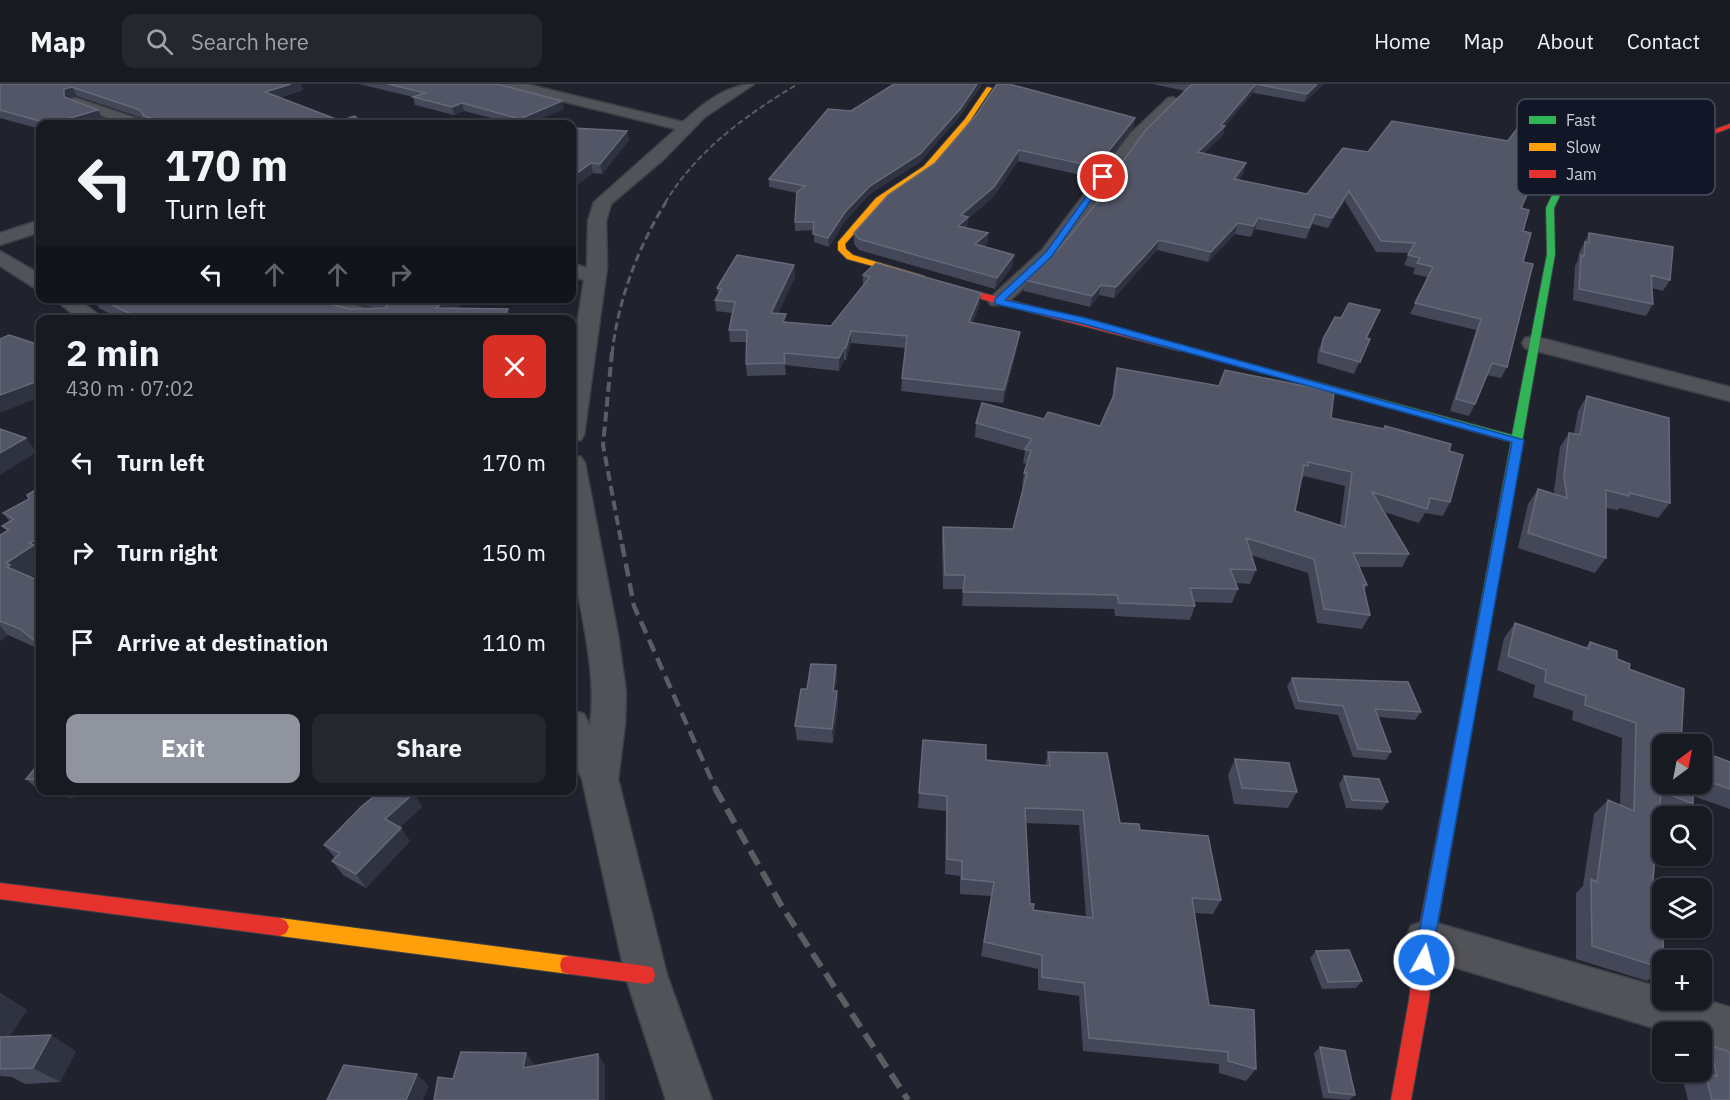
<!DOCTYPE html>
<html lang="en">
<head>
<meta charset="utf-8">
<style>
  :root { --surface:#181a22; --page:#25272f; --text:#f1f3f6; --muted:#9fa1a5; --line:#363840; --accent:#90949f }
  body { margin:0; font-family:"IBM Plex Sans",sans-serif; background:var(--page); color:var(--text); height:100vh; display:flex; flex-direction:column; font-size:22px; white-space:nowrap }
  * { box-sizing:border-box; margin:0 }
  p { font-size:20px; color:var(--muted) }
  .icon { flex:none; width:33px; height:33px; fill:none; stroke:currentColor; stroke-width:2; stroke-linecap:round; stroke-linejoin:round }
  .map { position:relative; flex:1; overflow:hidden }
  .drawer { position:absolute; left:36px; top:231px; width:540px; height:480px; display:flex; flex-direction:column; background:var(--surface); border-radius:12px; box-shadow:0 2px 4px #0004,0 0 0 2px var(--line) }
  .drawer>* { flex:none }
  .top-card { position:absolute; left:36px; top:36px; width:540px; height:183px; border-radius:12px; box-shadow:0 2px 4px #0004,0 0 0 2px var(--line); background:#181a22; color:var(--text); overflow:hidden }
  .needle { width:39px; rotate:32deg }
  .fabs { position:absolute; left:1652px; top:650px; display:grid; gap:12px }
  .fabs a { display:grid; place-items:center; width:60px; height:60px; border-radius:12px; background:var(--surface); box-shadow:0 2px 4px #0004,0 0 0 2px var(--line); font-size:30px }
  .pin { position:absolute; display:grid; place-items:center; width:51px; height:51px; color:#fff; margin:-26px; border:3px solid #fff; border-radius:50%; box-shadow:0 2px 6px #0007 }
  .me { position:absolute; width:66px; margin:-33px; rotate:7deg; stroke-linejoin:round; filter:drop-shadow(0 0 4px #0008) }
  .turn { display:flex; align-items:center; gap:21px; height:126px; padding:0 30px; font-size:27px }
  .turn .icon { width:78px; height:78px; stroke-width:2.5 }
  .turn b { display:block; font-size:42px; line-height:51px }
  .lanes { display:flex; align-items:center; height:57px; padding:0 30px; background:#0003; justify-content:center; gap:30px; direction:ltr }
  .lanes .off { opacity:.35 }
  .round { display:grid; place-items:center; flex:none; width:63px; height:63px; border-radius:12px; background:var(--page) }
  .head { display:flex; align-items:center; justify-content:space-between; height:102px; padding:0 30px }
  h1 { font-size:36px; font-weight:700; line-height:45px }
  .action { display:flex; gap:12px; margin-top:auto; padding:12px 30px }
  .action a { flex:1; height:69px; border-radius:12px; background:var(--accent); color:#fff; font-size:24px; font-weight:700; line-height:69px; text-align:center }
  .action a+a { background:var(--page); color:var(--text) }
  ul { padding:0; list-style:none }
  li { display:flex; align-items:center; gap:18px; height:90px; padding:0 30px }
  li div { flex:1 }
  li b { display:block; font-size:22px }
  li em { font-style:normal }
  header { display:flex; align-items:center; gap:36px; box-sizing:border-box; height:84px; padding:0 30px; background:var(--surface); border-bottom:2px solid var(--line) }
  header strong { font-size:28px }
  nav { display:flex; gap:33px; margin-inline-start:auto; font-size:21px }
  .search { width:420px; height:54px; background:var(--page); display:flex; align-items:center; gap:15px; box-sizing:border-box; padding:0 21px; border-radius:12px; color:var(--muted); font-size:22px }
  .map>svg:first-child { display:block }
</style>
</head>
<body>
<header>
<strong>Map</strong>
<div class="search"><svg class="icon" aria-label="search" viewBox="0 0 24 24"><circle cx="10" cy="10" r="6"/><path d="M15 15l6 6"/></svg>Search here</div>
<nav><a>Home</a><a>Map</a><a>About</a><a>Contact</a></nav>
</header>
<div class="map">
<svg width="1730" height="1016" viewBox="0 0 1730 1016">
  <rect width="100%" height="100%" fill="#20232d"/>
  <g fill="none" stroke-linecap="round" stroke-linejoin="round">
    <g stroke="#3d4048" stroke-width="3">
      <path id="street" d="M502,0H526L683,38C702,20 728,0 754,0L705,33L664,75L611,120L606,137L607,183L584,351L581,356L572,358V274L584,196L572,192V179L587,184L588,137L594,118L676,45L504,3Z
        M1173,13L1180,17L1178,20L1141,55L1056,174L1005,221H991L988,217L991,213L1042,166L1131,49L1168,14Z
        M76,14L144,37L147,40H126L71,21L69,18L71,15Z
        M40,136V148L0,161V149Z
        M0,167L40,190V205L33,203L0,182Z
        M53,214H77L105,236H80Z
        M299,214H332L388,231L390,236H356L302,218Z
        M1533,252L1730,303V317L1525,264L1522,259L1525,254Z
        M572,371L581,373L585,379L618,551L626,608L625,640L618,695L667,891L712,1016H666L625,891L582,695L572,674V626L584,630L590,642C598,583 578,526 572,468C568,440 569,398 572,371Z
        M1426,836L1662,904V915H1701L1730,923V967L1701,958V948H1667L1411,870L1405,856L1411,842Z"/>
    </g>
    <g stroke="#3d4048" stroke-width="2">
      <path id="fast" d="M1555,105L1562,107L1554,124L1555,170L1478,610L1476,614L1471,616L1466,614L1464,610L1511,358L1175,264L1180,261L1184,262L1512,351L1547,170L1546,124Z"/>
    </g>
    <g stroke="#3d4048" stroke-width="2">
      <path id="slow" d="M987,3L992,4L970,37L930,86L882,118L845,160L846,165L853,171L924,192V196L847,175L838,166V158L876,114L924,82L965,35Z
        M280,834L569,872L576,874L578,881L576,888L569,890L280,852L274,849L271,843L274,837Z"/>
    </g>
    <g stroke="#3d4048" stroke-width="2">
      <path id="jam" d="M1730,40V44L1566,104L1561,109L1554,107L1560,100Z
        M918,192L1184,262L1185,264L1180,267L995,219L918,196Z
        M1471,604L1476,606L1478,610L1435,856L1429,916L1411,1016H1391L1409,916L1417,856L1464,610L1466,606Z
        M0,799L280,834L286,837L289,843L286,849L280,852L0,815Z
        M569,872L646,882L653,884L655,891L653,898L646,900L569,890L562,888L560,881L562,874Z"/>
    </g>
    <use href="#street" fill="#525358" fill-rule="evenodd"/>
    <use href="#fast" fill="#30b455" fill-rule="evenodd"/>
    <use href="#slow" fill="#ff9f0a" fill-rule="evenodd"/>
    <use href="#jam" fill="#e5322d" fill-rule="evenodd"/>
    <path stroke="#5c5d63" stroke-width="2" stroke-dasharray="6 3" stroke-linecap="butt" d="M665,119C696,67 747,30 798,0"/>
    <path stroke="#5c5d63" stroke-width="3" stroke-dasharray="8 4" stroke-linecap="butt" d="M612,270C618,216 638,163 666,118"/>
    <path stroke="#5c5d63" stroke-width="4" stroke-dasharray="10 5" stroke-linecap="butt" d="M612,268L603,361L622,462"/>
    <path stroke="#5c5d63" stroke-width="4.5" stroke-dasharray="13 7" stroke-linecap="butt" d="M622,460L634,522L716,706"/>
    <path stroke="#5c5d63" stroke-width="6" stroke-dasharray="16 8" stroke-linecap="butt" d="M715,704L781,821L908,1016"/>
  </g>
  <path fill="#434758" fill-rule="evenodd" d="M0,0H301L303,6L279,14L341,37L367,40H148L145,35L77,12L69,14V15L98,26L103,35L85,40H40V45L0,34Z
    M359,0H497L562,17L564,25L526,40H515L464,27L454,31L415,21L413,13Z
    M894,0H981V2L960,32L920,78L870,110L845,137L829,163L814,158V146L795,147V138L797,109L769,103V95L851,27Z
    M1153,0H1324L1304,18L1253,9L1225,42L1223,51L1204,69L1244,89L1238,96L1307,110L1368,68L1392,37L1562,71L1558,81L1542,78L1521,124L1523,147V178L1507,283L1501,294L1487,291L1475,320L1469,332L1450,327L1476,246L1410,230L1428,193L1413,190L1415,184L1404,181L1409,169L1376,168L1345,117L1328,144L1312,140L1306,155L1255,145L1251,153L1235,150L1208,178L1157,166L1114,214L1099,211L1090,223L1024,207L1025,196L1059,165L1094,122L1095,116L1114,93L1115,88L1185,7Z
    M1135,34L1133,44L1094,94L1018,77L993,113L968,135L967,144L988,149L987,161L984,163L1014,171L1012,183L995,205L859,166L854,160V149L935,79Z
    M572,44L627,47L629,56L602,90L593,89L578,100L572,99Z
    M1589,149L1670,196L1663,207L1652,204L1653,220L1646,232L1573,216L1575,182L1578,176L1579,169Z
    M794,181L795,193L778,229L786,239L831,242L863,202V191L980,220L973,238L1018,260L1003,319L901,307L902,294L905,264L851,259L846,276H844L839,287L785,281L786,291L747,292L746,280L747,258H730L729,246L732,229L716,227L715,216L718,210L717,204Z
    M93,214H305L350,225L374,224L358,220L356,214H469L457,224L511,236H122L99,224Z
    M1341,234L1375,238L1367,254L1370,255L1354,290L1317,279L1318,267L1323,255Z
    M1117,284L1331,334L1383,345L1385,342L1449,367L1450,418L1443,432L1425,429L1419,439L1384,428L1409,470L1402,483H1359L1367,501L1364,507L1370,531L1362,545L1317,539L1308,489L1251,471L1256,486L1250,500L1236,499L1238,505L1232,519L1194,518L1195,522L1190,536L1115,532L1114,525L962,522L963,505H943L942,457L943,443L1013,445L1024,403L1022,402L1024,389L1027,380L1023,379L1025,367L975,353L976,339L1044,335L1100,342L1112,315L1114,297ZM1304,392L1345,402L1340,441L1295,427L1301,396H1302Z
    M1587,312L1670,419L1658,434L1620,424L1618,426L1606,424V474L1595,489L1518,464L1528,420L1538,405L1555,411L1554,406L1560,363L1569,349L1574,350L1578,327Z
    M40,403V486L30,493L40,497V566L37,564L8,551L0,557V451L7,447L2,442L10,438L3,429L29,415Z
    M1515,539L1585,564L1590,558L1617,575L1629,585L1662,699H1701V667L1730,678V725L1693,712V720L1679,732H1672L1659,727L1651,818L1662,876V887L1647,897L1576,875V809L1583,802L1594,730L1608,716L1620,721L1622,654L1572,636L1573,627L1533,613L1535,601L1497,586L1504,554Z
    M836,581L837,595L835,607H837L838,621L833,659L797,656L795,642L807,605Z
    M1292,594L1421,628L1415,636L1378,633L1391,668L1386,676L1353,673L1338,631L1295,625L1287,602Z
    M923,656L986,676L1045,681L1048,668L1120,739L1140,746L1221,816L1213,830L1194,829L1209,921L1256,985L1246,997L1219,989V980L1083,967L1079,912L1038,906V885L981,872L991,812L960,810V792L945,790L946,727L918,724ZM1026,739L1079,741L1086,833L1033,826L1030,820Z
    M1235,675L1297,708L1288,724L1234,720L1228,691Z
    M40,678V706H79L73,714L43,710L26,695Z
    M1344,692L1388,718L1382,726L1346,724L1339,700Z
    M414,709L422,723L400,743L410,757L366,804L343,791L332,777L335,774L324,761Z
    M1316,867L1362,897L1356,904L1322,905L1310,874Z
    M0,909L27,926L9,953L76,967L60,998L25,1000L12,993L0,992Z
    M1710,961L1730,1016H1688L1684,1000L1694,994L1693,987H1701V967Z
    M1320,963L1355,1011L1349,1016L1323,1014L1314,969Z"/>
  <path fill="#2f3341" d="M291,0H301L303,6L269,17L265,8Z
    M977,0H981V2L960,32L920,78L870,110L845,137L829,163L828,154L845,128L870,102Z
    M1256,0L1253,9L1225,42L1223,51L1196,77L1198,68Z
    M1317,0H1324L1304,18L1307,10Z
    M72,3L77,12L69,14V22L64,13V5Z
    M562,17L564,25L526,40H521L520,35Z
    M462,19L464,27L454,31L452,23Z
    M98,26L103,35L85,40H50Z
    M1135,34L1133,44L1094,94L1096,83Z
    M627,47L629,56L602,90L600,80Z
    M1019,66L1018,77L993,113L968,135L967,144L957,153L958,142L961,131Z
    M591,79L593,89L578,100L576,90Z
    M1246,79L1244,89L1231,105L1234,95Z
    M1349,107L1345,117L1328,144L1332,134Z
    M1258,134L1255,145L1251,153L1254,142Z
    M1238,139L1235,150L1208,178L1211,168Z
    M988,149L987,161L974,172L975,160Z
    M1159,156L1157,166L1114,214L1116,203Z
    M1014,171L1012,183L995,205L997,194Z
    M794,181L795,193L772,241L771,229Z
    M1101,201L1099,211L1090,223L1092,212Z
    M981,209L980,220L968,250L969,238Z
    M449,214H469L443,236L436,224Z
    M508,225L511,236H502Z
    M851,247V259L846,276V264Z
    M1020,248L1018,260L1003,319L1004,306Z
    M844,264V276L839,287V274Z
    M40,295V313L0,329V311Z
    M26,354L37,368L0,391V369Z
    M40,453V486L24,496L7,483L6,479L29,459Z
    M0,542L8,551L0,557Z
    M836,581L837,595L834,621L833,607Z
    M837,607L838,621L833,659L832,645Z
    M66,706H79L73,714Z
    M414,709L422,723L394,749L385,735Z
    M401,744L410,757L366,804L356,790Z
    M1,910L27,926L0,966V911Z
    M51,951L76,967L60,998L33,984Z
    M526,969L535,981L523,984Z
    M598,970L605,982V1016H598Z
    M417,990L429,1002L423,1016H406Z"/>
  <path fill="#525666" stroke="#656979" stroke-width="1.5" fill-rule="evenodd" d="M0,0H291L265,8L341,37L354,32L367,40H171L144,32L140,26L72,3L64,5V13L98,26L50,40L0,26Z
    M388,0H497L562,17L520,35L462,19L452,23L413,13L425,9Z
    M894,0H977L961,24L920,70L870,102L845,128L828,154L813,150L814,138H795L797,108L805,102L769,95L828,25L851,27Z
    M997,0H1009L1135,34L1096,83L1019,66L994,103L961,131L968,133L958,142L988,149L975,160L1014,171L997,194L859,155L854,149L888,111L935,79L977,30Z
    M1192,0H1256L1221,41L1225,42L1198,68L1246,79L1234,95L1307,110L1343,64L1368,68L1392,37L1508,57L1526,32L1571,41L1562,71L1546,69L1521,124L1529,126L1523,147L1531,149L1523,178L1533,180L1507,283L1492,279L1475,320L1456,315L1481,235L1415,219L1433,183L1417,179L1420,174L1408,171L1415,159L1381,157L1349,107L1332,134L1315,130L1309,144L1258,134L1254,142L1238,139L1211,168L1159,156L1116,203L1101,201L1092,212L1025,196L1059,165L1098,117L1095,116L1106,100L1118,89L1115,88L1145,47Z
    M1256,0H1317L1307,10Z
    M572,44L627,47L600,80L591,79L576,90L572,89Z
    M1589,149L1673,163L1670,196L1651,191L1653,220L1579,205L1581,171L1584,172L1585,158L1589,159Z
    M737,171L794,181L771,229L786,230L783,238L831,242L870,193L863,191L876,179L981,209L969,238L1020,248L1004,306L902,294L907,252L851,247L846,264H844L839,274L784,269L785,279L746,280L747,246H729L735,218L715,216L722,205L717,204Z
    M98,214H305L350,225L387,224L384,216L379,214H449L436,224L508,225L502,236H133L137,233Z
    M1349,219L1380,226L1366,254L1370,255L1360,278L1321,267L1323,255L1335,233L1341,234Z
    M9,251L40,261V295L35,298L0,311V255Z
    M1117,284L1219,302L1225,286L1334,308L1331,334L1384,345L1385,342L1451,360L1449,367L1463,371L1450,418L1430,414L1427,425L1372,408L1409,470L1353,469L1367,501H1363L1370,531L1324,525L1314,475L1246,454L1256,486L1230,485L1238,505L1190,504L1195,522L1119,519L1117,511L963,508L965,491H945L943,443L1013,445L1027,389H1024L1031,367L1025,365L1032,355L976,339L982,319L1044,335L1048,328L1100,342L1114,311ZM1308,378L1352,388L1345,443L1295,427L1304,381L1308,382Z
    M1587,312L1669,334L1670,419L1629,409V412L1606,406V474L1528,449L1538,405L1567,414L1564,392L1569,349L1580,351Z
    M0,345L26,354L0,369Z
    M40,403V453L29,459L34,461L6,479L10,481L7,483L40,497V561L20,545L0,537V451L9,446L2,442L14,435L3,429L29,415L27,411Z
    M1515,539L1589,565L1590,558L1617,567V575L1630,580L1629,585L1684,605L1681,660H1662V699H1693V720L1661,707L1651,818L1661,822L1664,876H1662V884L1592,862L1591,795L1597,798L1608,716L1634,727L1636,639L1585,621L1586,612L1545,598L1546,586L1508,572Z
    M811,580L836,581L833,607H837L832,645L795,642L801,605H807Z
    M1292,594L1408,598L1421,628L1375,625L1391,668L1358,665L1343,622L1299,617Z
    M923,656L986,661V676L1050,682L1048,668L1107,669L1120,739L1139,740L1140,746L1208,752L1221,816L1192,814L1209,921L1254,926L1256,985L1228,977V968L1089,954L1084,899L1042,893V871L984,858L994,798L962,795V777L947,775V712L919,709ZM1025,724L1083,726L1093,834L1033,826L1034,820H1030Z
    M1701,667L1730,678V705L1701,695Z
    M1235,675L1289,679L1297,708L1242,704Z
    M40,678V696L26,695Z
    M1344,692L1379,695L1388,718L1352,716Z
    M382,706H410L414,709L385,735L401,744L356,790L332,777L340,769L324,761L362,722Z
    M1349,866L1362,897L1328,898L1316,867Z
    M51,951L33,984L0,985V953Z
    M1710,961L1730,968V1016H1712L1705,988L1717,992Z
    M1320,963L1345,967L1355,1011L1329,1008Z
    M461,968L526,969L523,984L598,970V1016H434L438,993L453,995Z
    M344,981L417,990L406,1016H327Z"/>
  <path fill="#1a73e8" stroke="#114b97" stroke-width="1.5" d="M1101,92L1107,93L1052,172L1005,216L1086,234L1524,356L1430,882L1424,885L1417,882L1414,876L1512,358L1080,239L995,220V215L1046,168Z"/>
  <rect x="1517" y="15" width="198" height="96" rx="9" fill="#121728" stroke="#4a4f5e" stroke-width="1.5"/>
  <rect x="1529" y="32" width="27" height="8" fill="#30b455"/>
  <rect x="1529" y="59" width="27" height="8" fill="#ff9f0a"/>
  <rect x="1529" y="86" width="27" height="8" fill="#e5322d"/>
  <g font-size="16" fill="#cdd1dd">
    <text x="1566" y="42">Fast</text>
    <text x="1566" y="69">Slow</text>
    <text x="1566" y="96">Jam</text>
  </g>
</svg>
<div class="fabs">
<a><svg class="needle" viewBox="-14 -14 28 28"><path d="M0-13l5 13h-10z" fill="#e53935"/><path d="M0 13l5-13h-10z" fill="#9fa1a5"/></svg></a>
<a><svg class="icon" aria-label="search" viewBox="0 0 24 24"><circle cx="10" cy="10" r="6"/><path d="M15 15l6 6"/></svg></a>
<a><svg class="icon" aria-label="layers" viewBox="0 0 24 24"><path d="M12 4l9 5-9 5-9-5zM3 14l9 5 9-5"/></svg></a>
<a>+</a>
<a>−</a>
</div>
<div class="pin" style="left:1103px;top:93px;background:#d93025"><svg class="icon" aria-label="arrive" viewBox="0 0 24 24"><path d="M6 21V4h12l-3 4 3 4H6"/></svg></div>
<svg class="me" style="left:1424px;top:876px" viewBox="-20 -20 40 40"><circle r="17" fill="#1a73e8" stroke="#fff" stroke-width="3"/><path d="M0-11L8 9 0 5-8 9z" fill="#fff"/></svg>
<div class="top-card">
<div class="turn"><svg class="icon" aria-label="left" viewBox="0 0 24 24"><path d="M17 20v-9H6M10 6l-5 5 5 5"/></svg><div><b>170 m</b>Turn left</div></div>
<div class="lanes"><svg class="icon" aria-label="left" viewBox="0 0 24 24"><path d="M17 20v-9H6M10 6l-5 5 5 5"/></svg><svg class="icon off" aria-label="ahead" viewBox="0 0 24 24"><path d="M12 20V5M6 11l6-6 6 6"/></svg><svg class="icon off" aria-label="ahead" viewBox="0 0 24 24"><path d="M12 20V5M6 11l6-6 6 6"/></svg><svg class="icon off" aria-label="right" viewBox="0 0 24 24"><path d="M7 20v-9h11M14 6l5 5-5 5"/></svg></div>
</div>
<section class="drawer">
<div class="head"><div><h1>2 min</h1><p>430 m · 07:02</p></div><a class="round" style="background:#d93025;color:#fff"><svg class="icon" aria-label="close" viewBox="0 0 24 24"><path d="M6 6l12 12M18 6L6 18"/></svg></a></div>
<ul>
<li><svg class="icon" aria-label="left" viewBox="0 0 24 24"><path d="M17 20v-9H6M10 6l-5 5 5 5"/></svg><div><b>Turn left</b></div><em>170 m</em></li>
<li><svg class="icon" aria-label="right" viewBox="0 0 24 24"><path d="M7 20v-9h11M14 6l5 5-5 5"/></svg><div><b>Turn right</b></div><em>150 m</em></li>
<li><svg class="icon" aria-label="arrive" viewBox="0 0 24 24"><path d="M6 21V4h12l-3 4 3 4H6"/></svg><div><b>Arrive at destination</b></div><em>110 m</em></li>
</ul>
<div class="action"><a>Exit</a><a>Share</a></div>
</section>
</div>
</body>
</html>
